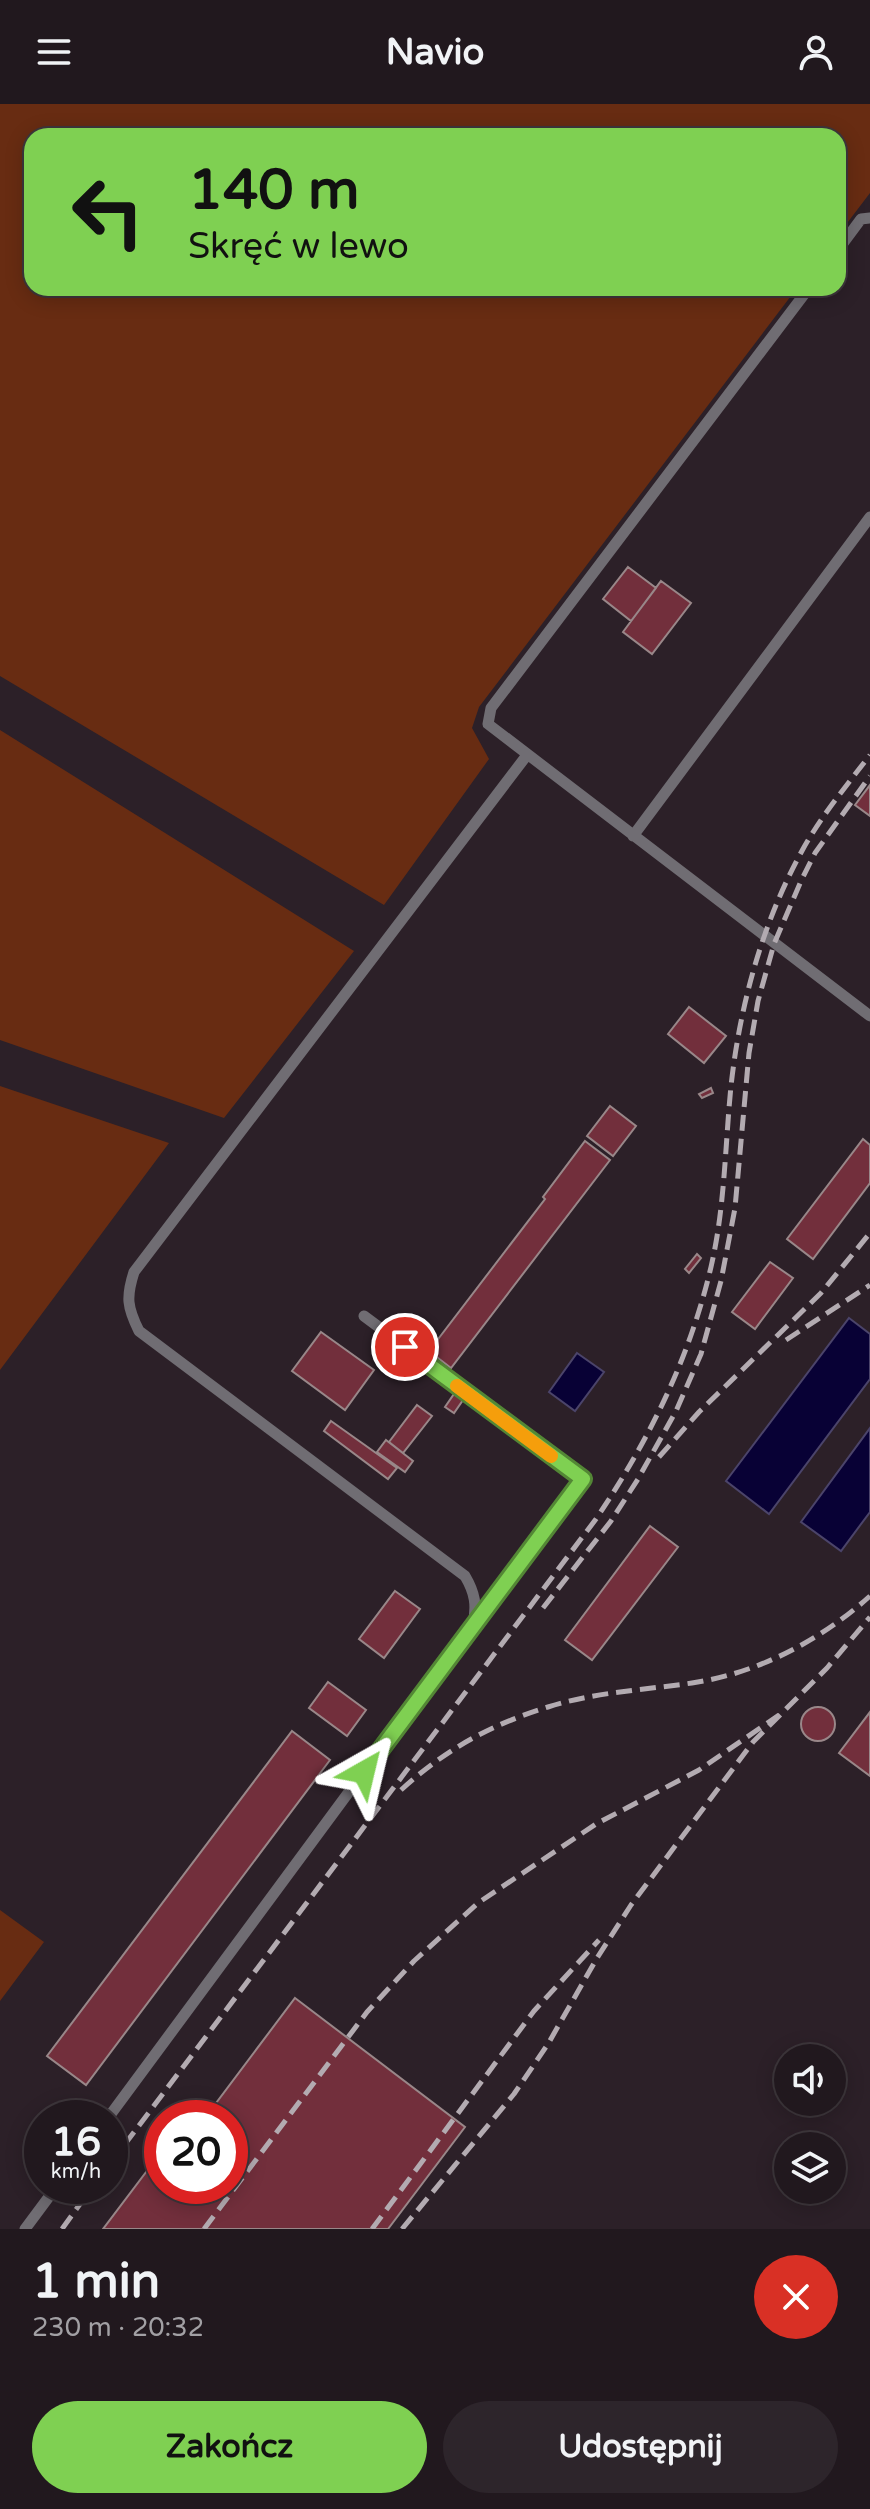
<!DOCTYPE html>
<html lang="pl">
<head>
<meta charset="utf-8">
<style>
  :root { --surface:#21181e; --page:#2d252b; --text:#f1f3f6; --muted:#a2a0a4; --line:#3e373c; --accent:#7fd052 }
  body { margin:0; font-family:"Varela Round",sans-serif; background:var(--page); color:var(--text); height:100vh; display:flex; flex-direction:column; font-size:30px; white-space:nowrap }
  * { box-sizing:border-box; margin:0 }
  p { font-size:26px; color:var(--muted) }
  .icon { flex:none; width:44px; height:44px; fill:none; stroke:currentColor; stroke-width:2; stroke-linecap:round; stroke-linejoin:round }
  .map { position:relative; height:2125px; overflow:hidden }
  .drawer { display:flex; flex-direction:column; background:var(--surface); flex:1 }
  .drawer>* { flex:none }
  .top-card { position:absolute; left:24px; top:24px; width:822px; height:168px; border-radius:24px; box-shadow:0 4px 20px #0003,0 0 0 2px var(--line); background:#7fd052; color:#111; overflow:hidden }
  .fabs { position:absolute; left:774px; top:1940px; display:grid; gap:16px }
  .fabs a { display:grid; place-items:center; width:72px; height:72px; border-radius:50%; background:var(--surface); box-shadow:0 4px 20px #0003,0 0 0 2px var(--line); font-size:40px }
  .speed { position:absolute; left:24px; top:1996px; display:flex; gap:16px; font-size:40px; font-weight:700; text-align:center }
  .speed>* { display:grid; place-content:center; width:104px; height:104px; border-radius:50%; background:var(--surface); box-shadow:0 4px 20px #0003,0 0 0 2px var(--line); line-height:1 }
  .speed small { font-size:20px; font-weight:400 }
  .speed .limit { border:12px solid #d22; background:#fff; color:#111 }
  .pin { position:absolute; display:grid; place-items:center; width:68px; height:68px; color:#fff; margin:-34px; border:4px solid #fff; border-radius:50%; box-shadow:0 2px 8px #0007 }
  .me { position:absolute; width:88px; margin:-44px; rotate:37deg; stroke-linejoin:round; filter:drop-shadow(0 0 6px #0008) }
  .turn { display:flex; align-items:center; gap:28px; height:168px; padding:0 32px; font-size:36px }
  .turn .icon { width:104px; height:104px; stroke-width:2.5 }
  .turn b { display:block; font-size:56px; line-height:68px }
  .round { display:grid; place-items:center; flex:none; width:84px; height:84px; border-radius:42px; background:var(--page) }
  .summary { display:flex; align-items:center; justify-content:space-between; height:136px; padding:0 32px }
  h1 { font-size:48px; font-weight:800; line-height:60px }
  .button { display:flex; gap:16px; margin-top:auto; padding:16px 32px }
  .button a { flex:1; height:92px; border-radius:48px; background:var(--accent); color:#111; font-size:32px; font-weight:800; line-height:92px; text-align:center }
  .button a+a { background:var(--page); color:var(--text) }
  header { display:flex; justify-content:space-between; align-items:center; height:104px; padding:0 32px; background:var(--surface); font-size:36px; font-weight:800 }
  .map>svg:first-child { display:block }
</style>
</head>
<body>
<header><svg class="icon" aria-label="menu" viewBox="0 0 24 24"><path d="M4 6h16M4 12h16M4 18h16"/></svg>Navio<svg class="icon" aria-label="person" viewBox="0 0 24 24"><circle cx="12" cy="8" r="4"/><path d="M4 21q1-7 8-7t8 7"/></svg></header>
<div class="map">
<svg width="870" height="2125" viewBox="0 0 870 2125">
  <rect width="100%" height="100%" fill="#2c2028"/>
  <path fill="#682c12" d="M0,0H870V89L838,131V32H32V184H797L479,603L472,624L489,655L384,801L0,572Z
    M0,626L354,847L224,1014L0,936Z
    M0,982L169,1039L0,1266Z
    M0,1806L44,1838L0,1897Z"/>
  <path fill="#080135" stroke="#4b446a" stroke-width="2" d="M849,1214L870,1230V1275L769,1410L726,1377Z
    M577,1249L604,1268L575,1307L549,1288Z
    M870,1324V1408L841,1447L801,1418Z"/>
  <path fill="#722f3c" stroke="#998789" stroke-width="2" d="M628,463L656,484L631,517L603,495Z
    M661,477L691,499L652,550L623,528Z
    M870,681V712L855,701Z
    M689,903L726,932L704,959L668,930Z
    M711,984L713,989L702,994L699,990Z
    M610,1002L636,1022L613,1052L587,1032Z
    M863,1035L870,1041V1079L813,1155L787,1135Z
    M585,1037L610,1056L451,1264L429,1247L545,1095L543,1093Z
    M697,1150L701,1154L689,1169L685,1165Z
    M770,1158L793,1174L755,1225L732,1208Z
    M321,1228L374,1266L345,1306L292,1267Z
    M454,1290L463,1296L454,1309L445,1303Z
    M417,1301L432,1312L403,1349L389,1338Z
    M331,1317L397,1364L388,1375L324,1327Z
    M386,1336L413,1357L405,1368L377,1348Z
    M650,1422L678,1443L592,1556L565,1536Z
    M395,1487L420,1505L384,1554L359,1535Z
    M328,1578L366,1606L347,1632L309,1604Z
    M801 1620a17 17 0 1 1 34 0a17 17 0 1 1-34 0Z
    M870,1608V1672L839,1649Z
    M292,1627L330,1656L86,1981L47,1952Z
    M295,1894L465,2023L388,2125H103L162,2047V2082H230V2014H196L205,2003L210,2007Z"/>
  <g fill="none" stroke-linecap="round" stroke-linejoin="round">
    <path stroke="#706d73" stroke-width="11" d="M838,146L861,115L870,114
      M809,184L491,604L488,620L870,912
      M633,732L870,413
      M364,1212L583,1375L476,1517
      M108,2014L473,1520C477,1501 475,1489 465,1472L139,1227C127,1203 126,1193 134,1168L527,651
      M25,2125L57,2082"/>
    <path stroke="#b3abb1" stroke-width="5" stroke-dasharray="16 8" stroke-linecap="butt" d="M786,1236L870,1181
      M659,1353L699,1308L821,1189L870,1129
      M543,1504L611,1417L638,1375L676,1307L701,1250L721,1177L735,1104L749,949L758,897L774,840L801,777L815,749L870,672
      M401,1686C446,1645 490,1621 548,1603C595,1588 644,1586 692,1579C759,1569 821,1536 870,1492
      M110,2060L596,1415C649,1336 689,1256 711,1163C725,1103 725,1042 731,982C740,900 763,817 803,745C822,711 847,681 870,651
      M62,2125L93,2082
      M204,2125L367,1908L414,1857L478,1799L596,1720L699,1666L779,1611
      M372,2125L534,1907L599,1836
      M402,2125L514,1990L548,1940L597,1854L631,1801L753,1638L827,1564L870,1513"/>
  </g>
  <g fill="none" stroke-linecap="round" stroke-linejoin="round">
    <g stroke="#538735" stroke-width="20">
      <path id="route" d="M364,1668L583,1375L405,1243"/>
    </g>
    <use href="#route" stroke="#7fd052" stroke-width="14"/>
    <path stroke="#f59e0b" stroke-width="14" d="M457,1282L551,1352"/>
  </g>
</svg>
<div class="fabs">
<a><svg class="icon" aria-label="sound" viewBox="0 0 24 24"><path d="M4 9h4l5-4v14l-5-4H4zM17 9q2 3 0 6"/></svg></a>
<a><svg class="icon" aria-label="layers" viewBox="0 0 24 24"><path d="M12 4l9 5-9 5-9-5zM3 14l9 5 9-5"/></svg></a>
</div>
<div class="speed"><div>16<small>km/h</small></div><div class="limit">20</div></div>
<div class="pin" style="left:405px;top:1243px;background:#d93025"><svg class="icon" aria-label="arrive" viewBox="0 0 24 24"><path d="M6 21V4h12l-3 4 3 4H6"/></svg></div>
<svg class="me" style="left:364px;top:1668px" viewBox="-20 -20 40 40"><path d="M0-17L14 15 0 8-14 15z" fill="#7fd052" stroke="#fff" stroke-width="4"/></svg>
<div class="top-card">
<div class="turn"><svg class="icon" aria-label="left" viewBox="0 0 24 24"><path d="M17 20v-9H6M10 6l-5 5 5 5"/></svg><div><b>140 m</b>Skręć w lewo</div></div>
</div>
</div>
<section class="drawer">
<div class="summary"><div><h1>1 min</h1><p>230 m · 20:32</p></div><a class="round" style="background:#d93025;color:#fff"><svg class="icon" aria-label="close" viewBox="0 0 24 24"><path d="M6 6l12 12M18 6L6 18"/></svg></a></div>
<div class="button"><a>Zakończ</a><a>Udostępnij</a></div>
</section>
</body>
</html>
